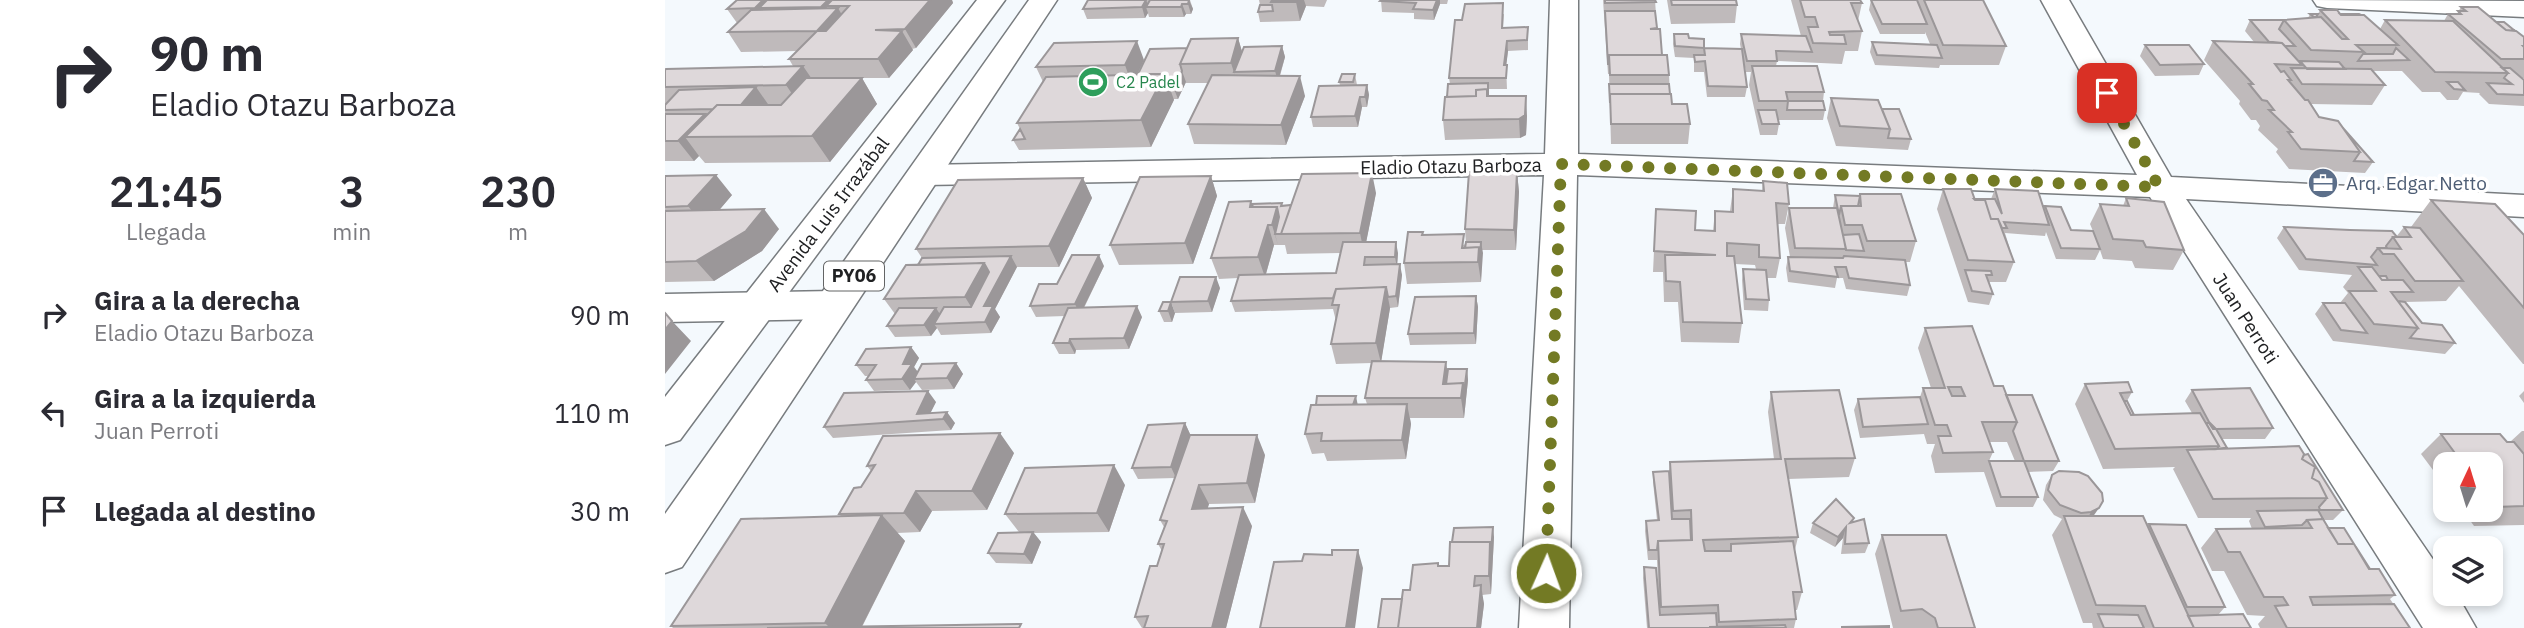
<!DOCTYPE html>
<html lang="es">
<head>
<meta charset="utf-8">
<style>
  :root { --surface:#fff; --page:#f7f7f7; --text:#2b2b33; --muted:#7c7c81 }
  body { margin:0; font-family:"IBM Plex Sans",sans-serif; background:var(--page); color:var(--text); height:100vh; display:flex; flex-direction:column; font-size:26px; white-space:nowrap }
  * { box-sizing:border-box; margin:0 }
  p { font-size:23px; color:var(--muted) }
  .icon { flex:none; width:38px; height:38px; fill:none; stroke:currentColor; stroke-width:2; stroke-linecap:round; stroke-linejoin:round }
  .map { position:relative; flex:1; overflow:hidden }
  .sheet { display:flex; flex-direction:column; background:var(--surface); width:665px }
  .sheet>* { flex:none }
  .guide { background:#fff; color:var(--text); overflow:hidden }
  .needle { width:46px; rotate:4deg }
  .tools { position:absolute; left:1768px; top:452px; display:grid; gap:14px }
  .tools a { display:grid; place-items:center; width:70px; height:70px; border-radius:14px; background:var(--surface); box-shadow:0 4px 10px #0003; font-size:35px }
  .pin { position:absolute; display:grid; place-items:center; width:60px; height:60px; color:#fff; margin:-30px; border-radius:14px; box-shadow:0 4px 10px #0006 }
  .me { position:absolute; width:77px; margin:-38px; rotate:2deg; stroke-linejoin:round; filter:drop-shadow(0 0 5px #0008) }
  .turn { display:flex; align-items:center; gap:24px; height:147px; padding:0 35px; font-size:32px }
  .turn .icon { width:91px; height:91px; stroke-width:2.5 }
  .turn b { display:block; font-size:49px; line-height:60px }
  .eta { display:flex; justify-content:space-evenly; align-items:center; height:119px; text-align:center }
  .eta b { font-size:42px; font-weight:600; line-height:49px }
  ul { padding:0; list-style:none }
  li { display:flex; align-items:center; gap:21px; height:98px; padding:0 35px }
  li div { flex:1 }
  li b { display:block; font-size:26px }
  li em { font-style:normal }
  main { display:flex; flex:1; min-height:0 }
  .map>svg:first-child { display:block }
</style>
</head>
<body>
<main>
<section class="sheet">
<div class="guide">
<div class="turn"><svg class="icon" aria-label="right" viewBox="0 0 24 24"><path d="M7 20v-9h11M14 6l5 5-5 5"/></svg><div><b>90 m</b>Eladio Otazu Barboza</div></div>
</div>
<div class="eta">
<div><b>21:45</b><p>Llegada</p></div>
<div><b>3</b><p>min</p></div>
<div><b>230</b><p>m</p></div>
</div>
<ul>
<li><svg class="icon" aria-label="right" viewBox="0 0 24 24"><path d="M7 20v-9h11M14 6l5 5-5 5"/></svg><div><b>Gira a la derecha</b><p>Eladio Otazu Barboza</p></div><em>90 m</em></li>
<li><svg class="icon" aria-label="left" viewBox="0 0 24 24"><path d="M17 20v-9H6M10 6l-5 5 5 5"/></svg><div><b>Gira a la izquierda</b><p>Juan Perroti</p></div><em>110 m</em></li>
<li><svg class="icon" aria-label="arrive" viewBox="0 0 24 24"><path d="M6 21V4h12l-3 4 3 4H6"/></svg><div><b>Llegada al destino</b></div><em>30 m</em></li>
</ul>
</section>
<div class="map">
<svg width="1859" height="628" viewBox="0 0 1859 628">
  <rect width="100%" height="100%" fill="#f4f9fd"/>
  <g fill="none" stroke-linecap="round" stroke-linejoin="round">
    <g stroke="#787c7f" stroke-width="3">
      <path id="minor" d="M885,0H913V154L1472,175L1376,0H1404L1506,177L1859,195V217L1521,199L1780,577V593H1791L1811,628H1758L1485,197L912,175L904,628H854L879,175L258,185L246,182L241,175L246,168L258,165L880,154Z
        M1648,0L1859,1V17L1662,8L1652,6Z
        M169,291L182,295L188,305L182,315L169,319L0,322V294Z"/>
    </g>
    <g stroke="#787c7f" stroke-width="3">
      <path id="highway" d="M312,0H340L15,440L0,445V397Z
        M364,0H392L17,567L0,573V514Z"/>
    </g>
    <use href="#minor" fill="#fff" fill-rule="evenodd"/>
    <use href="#highway" fill="#fff" fill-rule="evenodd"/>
  </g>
  <path fill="#bfbabb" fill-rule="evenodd" d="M72,0H287L288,3L251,48L247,49L248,50L224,78H197L212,104L165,162L40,163L34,156L29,161H0V70L128,66L124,59L132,51L76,52L63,32L72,23L62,9Z
    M423,0H525L528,9L526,14H521L519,17H484L483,13L480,18L422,19L418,9Z
    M594,0H662L659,7L641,6L635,21L595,22L593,12L595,5Z
    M716,0H783L782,4H775L769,20L749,19V13L717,12Z
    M938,0H990L992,29L997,55L1004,75L1005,94L1007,104L1025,124L1023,144H946L944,74H943Z
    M1002,0H1071L1072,5L1070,23L1006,24Z
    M1126,0H1195L1197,3L1193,21L1197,31L1193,51H1180L1177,64L1112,61L1111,66L1159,92L1158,101L1160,110L1158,120H1113L1114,124L1112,135H1095L1084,85L1086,72H1081L1078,57L1082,87L1080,97H1042L1039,72H1029V58L1010,57L1008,44L1009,34L1024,38L1039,48L1076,49L1075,44L1076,34L1136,36Z
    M1206,0L1253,2V0H1318L1341,46L1334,65H1275L1274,68L1210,65L1205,52L1207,42L1265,44L1260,32V34H1215L1204,10Z
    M1796,7L1831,22L1859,37V78H1857L1859,80V106L1824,104L1814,94L1815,93L1798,92L1793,100H1782L1775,92H1757L1737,71H1708L1720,85L1707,105L1646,104L1654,117L1678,128L1708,162L1700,173L1624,169L1611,152L1613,149L1593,130L1595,126L1591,120H1586L1574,104L1575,101L1539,60L1548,41L1589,42L1580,31L1585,20H1619L1643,18L1645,14H1653L1655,10L1675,14L1715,29L1720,20L1779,21L1783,14H1792Z
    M839,14L838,28L863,27V50L843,51L841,65L842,89H824V96L862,116L861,135L855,138L780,140L778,120L785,84L784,78L797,20Z
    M573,38L577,52L617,46L620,57L615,76L640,96L621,145L529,144L523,124L543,83H521V82L513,99H509L486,147L354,150L348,140L355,129L352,123L378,82L371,67L479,60L472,74L522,48Z
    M1480,45L1539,64L1534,75L1490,76L1475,56Z
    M690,74L692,85H702L704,95L702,107H697L693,127H648L646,117L675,85L674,82Z
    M1166,98L1217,109L1246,139L1243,150L1171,146L1162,118Z
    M852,172L854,192L851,250H817L816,282L742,284L739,263L801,244L800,229Z
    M0,176L67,195L54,210L114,229L97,251L49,281L0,282Z
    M546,176L552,196L528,264L454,265L445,245Z
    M418,178L427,198L394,267H352L330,309L335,317L326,333L276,335L272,328L266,336L230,337L222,326L230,314L219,299L253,265L257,258L251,249Z
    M1098,181L1124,204L1120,224H1112L1115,258L1111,278H1102L1104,300L1103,311L1079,310L1077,280L1078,269H1091L1090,265L1070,264L1077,323L1074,343L1016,342L1013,302H999L998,272H988L991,209L1030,230L1048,231L1050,211H1065L1068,189L1097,191Z
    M1278,189L1309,199H1326L1330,189L1379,209L1380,206L1406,230L1430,236L1425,224L1435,204L1458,206L1461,198L1519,250L1508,270L1470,268L1467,261L1438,259L1435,250L1430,260L1391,259L1381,232L1380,236L1340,233L1349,262L1341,282H1325L1324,283L1328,294L1324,305L1303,302L1272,209Z
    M711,193L701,242L733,253L732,264L737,275L733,307L725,308L716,361L783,371L802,369L803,380L799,418H745L746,424L741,459L662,461L659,453L647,454L640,434L693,404H702L700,398L707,363L671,364L666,344L671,321L668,309L570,312L566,301L573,278L554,279L546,258L587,204L626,205ZM609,245H620L622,254L675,253L671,273L601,274Z
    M1170,195L1195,196L1251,241L1245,262H1241L1245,285L1242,296L1181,289L1178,278H1172L1170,288L1123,282L1121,268L1123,257H1125L1120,228L1124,208H1168Z
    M1766,200L1859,235V364H1858L1794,286L1781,301L1740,302L1757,323L1790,343L1780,354L1668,341L1650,314L1658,303H1675L1683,293L1678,287L1687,275L1634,270L1612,238L1619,227L1731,237L1739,227H1746Z
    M439,266L419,308L477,317L464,349L411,350L410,354H394L388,343L400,316L371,317L365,306L392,284Z
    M555,288L547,312L510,313L506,302Z
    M811,296L813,307L811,344L745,345L743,334Z
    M498,302L510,313L507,322H499L494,311Z
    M1260,328L1329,386L1341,395L1394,461L1388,471L1363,472L1373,497L1368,507H1331L1319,472L1324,461L1319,472L1270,473L1266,456L1270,444H1262L1259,434L1195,438L1189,410L1193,399L1255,397L1258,388H1266L1253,348ZM1325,442H1342L1350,461H1324L1328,452Z
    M246,347L254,358L249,367L253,372L291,363L298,374L289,389L257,390L251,382L245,390L209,391L201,380L203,376H200L191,365Z
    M1420,384L1467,392L1462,401L1469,415L1527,413L1520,401L1527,390L1608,428L1600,439H1557L1562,448L1639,454L1678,510L1668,520H1659L1663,528L1705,569L1730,595L1725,599L1745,628H1595L1593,624L1600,616L1582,615L1559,571H1547L1536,548L1551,529H1587L1584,521L1586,518H1533L1508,469L1510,467L1438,469L1410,404Z
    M1859,391V403L1854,396Z
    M1106,392L1190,458L1184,477L1123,479L1133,537L1130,550L1137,592L1132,610H1130L1131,619L1129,628H982L978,578L979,567L993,585L992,560H983L980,531L981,521L992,520L988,482V472L1004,471L1005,462L1109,459L1103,412Z
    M271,402L265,413L290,423L286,430L168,438L159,427Z
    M520,423L525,434L524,439L600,455L590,503L544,504L542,508L587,526L561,628H477L470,617L492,566L497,551L493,544L499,527L495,520L510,478L473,479L467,468Z
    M1857,431H1859V525L1809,526L1797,509H1825V464H1780V486L1756,454L1776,434L1845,442Z
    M349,453L322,510L267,511L255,532L232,533L240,541L197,627L359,628H8L6,626L176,516L174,514L195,488L206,471L202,466Z
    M1394,471L1429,516L1482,526L1484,524L1560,607L1553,615L1586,628H1428L1427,623H1418L1387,535L1397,519L1389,515L1378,500L1381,485L1387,475Z
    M460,485L444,532L369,533L376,542L367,564L331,563L323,553L354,532L340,514Z
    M1189,518L1188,522L1204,543L1200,553L1176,554L1178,538L1170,547L1145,533L1148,523Z
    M1217,535L1310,628H1228L1210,554Z
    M829,537L826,594L817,595L819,604L816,628H713L745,590L774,566H784Z"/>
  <path fill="#9b9799" d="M98,0H128L94,8L105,25L103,27L90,8Z
    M163,0H191L184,6H161L166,15L173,8L184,27L163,50L152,31L163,19L156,7Z
    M265,0H287L288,3L251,48L240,29Z
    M481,0L484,7H481L483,13L480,18L477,7Z
    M524,0L528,9L526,14L523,4Z
    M632,0H639L641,6L635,21L631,2Z
    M772,0H775V4L769,20L768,10Z
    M517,4L521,14L519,17L516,7Z
    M237,31L248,50L224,78L213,59Z
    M573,38L579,58L569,72L572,82L566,63Z
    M472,41L479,60L467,85L460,65Z
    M842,41L843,51L840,76L839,65Z
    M617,46L620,57L613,81L610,71Z
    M138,66L151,85L134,104L121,85Z
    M517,71L521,82L513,99L509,89Z
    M500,74L509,100L486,147L476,120Z
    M635,76L640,96L621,145L616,125Z
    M197,78L212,104L165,162L147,136Z
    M702,85L704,95L702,107L700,97Z
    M91,87L105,107L73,108Z
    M861,96L862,116L861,135L855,138L854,119Z
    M695,97L697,107L693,127L690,116Z
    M40,114L55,134L20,137L34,156L29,161L13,141Z
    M852,172L854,192L851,250L849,230Z
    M707,173L711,193L699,253L695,233Z
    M51,175L67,195L40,227L23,206Z
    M546,176L552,196L528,264L520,243Z
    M418,178L427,198L394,267L384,246Z
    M612,207L617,228L610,234L613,245L607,225Z
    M99,209L114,229L97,251L49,281L31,261Z
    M603,225L609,245L600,277L593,257Z
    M731,242L733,253L732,268L730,257Z
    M816,242L818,253L816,282L813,262L814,247Z
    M434,255L439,266L415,315L410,304Z
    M346,256L352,267L330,309L335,317L326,333L320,322L319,306Z
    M319,263L331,283L313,318L300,297Z
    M735,264L737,275L733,307L731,296Z
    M551,277L555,288L547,312L543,301Z
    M721,287L725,308L716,363L711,343Z
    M811,296L813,307L811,344L809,333Z
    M506,302L510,313L507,322L503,311Z
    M472,306L477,317L464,349L459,338Z
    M271,308L278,319L269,324L272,328L266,336L259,325Z
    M7,321L26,341L0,374V330Z
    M405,339L411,350L410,354L404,343Z
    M246,347L254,358L249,367L255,375L249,379L251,382L245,390L237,379L238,364Z
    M781,362L784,382L783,393L778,384Z
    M291,363L298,374L289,389L282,378Z
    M802,369L803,380L799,418L796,398L798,383Z
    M263,391L271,402L262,420L252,414Z
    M691,396L693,406L685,414Z
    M742,404L746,424L741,459L737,440Z
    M282,412L290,423L286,430L278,419Z
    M520,423L525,434L511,478L506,467Z
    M335,433L349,453L322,510L307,491Z
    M592,435L600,455L590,503L582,483Z
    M449,465L460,485L444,532L432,513Z
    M534,485L544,504L537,528L527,509Z
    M251,491L267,511L255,532L239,513Z
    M578,507L587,526L561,628H547Z
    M1434,508L1427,518L1420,523L1426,512Z
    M217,515L240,541L196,628H165L160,623Z
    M828,527L829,537L826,594L824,576L825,542Z
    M1181,527L1178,538L1170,547L1173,537Z
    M368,532L376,542L367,564L359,554Z
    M693,550L698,568L690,628H681Z
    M816,585L819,604L816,628H812Z"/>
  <path fill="#ded8da" stroke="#9b9799" stroke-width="2" fill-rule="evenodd" d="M72,0H98L90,8L62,9Z
    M102,0H163L156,7L94,8Z
    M167,0H265L240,29L210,30L237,31L213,59H124L152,31H161L184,6H161Z
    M423,0H481L477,7L418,9Z
    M485,0H524L523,4H517L516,7H481Z
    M607,0H632L631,2H606Z
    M716,0H772L768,10L748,9L751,3L715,1Z
    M940,0H990L991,2L940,3Z
    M1006,0H1071L1072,5H1007Z
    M1135,0H1195L1197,3H1186L1197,31L1164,32L1165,35H1179L1181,44L1148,43L1143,27H1153L1150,17H1140Z
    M1206,0H1252L1262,24H1217Z
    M1259,0H1318L1341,46L1278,45Z
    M838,3L837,28L863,27L862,40L842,41L839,65H842L841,78H784L790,20H797L800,4Z
    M595,5H607L608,11L593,12Z
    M1796,7H1813L1841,30L1851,31L1859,37V46H1858L1859,47V59H1836L1783,14H1796L1793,11H1801Z
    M173,8L152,31L63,32L86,10Z
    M1655,10H1672L1676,15H1699L1733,45H1691L1699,52L1646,50L1619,20L1656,17L1677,39H1683Z
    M940,11H990L992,28L985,29H995L997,55H944V64H943Z
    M1645,14H1653L1651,17H1649Z
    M1675,14H1694L1696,15H1676Z
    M1585,20H1619L1614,29L1630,46H1620L1617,43L1604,42Z
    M1720,20L1788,21L1843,73L1770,72Z
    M1831,22H1839L1850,31L1841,30Z
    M1009,34H1023L1024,38L1039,39V48L1010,46Z
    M1076,34L1141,36L1147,52L1111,51L1112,61H1082Z
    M573,38L566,63L515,64L526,39Z
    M472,41L460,65L371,67L389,43Z
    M1548,41L1617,43L1637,65L1610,64L1616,72L1619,71L1626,80H1623L1640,100H1643L1654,117L1673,121L1695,152L1636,149L1623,132H1627L1604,110H1609L1602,101L1597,100L1584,84H1588Z
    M1207,42L1272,45L1277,58L1212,55Z
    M1480,45H1524L1539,64L1495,65Z
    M617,46L610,71L569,72L579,47Z
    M522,48L515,64L517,71L509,89H505L500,74H473L485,49Z
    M1039,48L1077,49L1082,87L1043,86L1040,61L1030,62L1029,55H1040Z
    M1731,48L1744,60L1693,61L1698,54H1728Z
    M944,55H1002L1004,75H945Z
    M1635,61L1674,62L1680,69H1642Z
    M138,66L121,85L0,87V70L1,69Z
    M1087,66H1152L1159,92H1121L1123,101H1094Z
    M1626,68L1706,69L1720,85L1637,84Z
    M1837,68H1845L1859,80V95L1832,94L1822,83L1847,84L1839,78L1843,73Z
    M500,74L476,120L352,123L381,77Z
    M677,74H690L688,82H674Z
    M547,75L635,76L616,125L523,124Z
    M141,78H197L147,136L20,137L52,105H116Z
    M1782,82H1793L1800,90L1789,89Z
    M823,83V96L822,89L811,90V96L782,97L783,84Z
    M944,84H1004L1005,94H945V103Z
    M702,85L700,97H695L690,116L646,117L654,86Z
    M91,87L76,105H52L48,109L0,110V105L14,90Z
    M822,89V96H861L860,115L854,119L778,120L780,97L811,96V90Z
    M945,94H1006L1007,104H1022L1025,124H946Z
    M1166,98L1213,100L1225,129L1175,126Z
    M1123,101H1158L1160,110H1122Z
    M1217,109H1234L1246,139L1223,138L1225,129Z
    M1093,110H1111L1114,124H1097Z
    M0,114H40L13,141H0Z
    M1678,128L1708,162L1689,161L1695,152Z
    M355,129L360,139L348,140Z
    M804,172H852L849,230L800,229Z
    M707,173L695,233L616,234L637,174Z
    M51,175L23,206L0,207V176Z
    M546,176L520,243L445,245L475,177Z
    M418,178L384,246L251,249L293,180Z
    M1098,181L1122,183L1124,204L1111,203L1115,258L1094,257V245L1062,243V256H1069L1077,323L1018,322L1015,282L1001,281L1000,255H1051L989,251L991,209L1031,211L1030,230L1050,231V211L1068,212V189L1099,191Z
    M1278,189H1306L1310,200H1320L1326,219H1333L1349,262L1303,260Z
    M1330,189L1373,191L1384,225L1339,222L1342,228H1337L1333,219H1326L1320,200H1310L1309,199H1330L1337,214Z
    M1195,194H1236L1251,241H1202L1197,225H1180L1176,206H1196Z
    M1170,195L1195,196L1193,206H1176L1174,215Z
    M1461,198L1499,202L1519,250L1481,247L1478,241L1448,239L1435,204L1464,206Z
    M1766,200L1830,204L1859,235V308Z
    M586,201L585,207H612L607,225H603L593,257L546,258L564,202Z
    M617,203L616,206L626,205L616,234H610L614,217L612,207H588L587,204Z
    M1380,206L1396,207L1406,230L1428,231L1435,249L1396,248Z
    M1124,208H1172L1181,249L1130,248Z
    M99,209L81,231L31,261L0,262V211Z
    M1619,227L1685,230L1727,231L1732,237H1728L1721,246L1722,248H1713L1706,257L1712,265L1641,259Z
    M1739,227L1755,228L1798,281H1750L1729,254H1718L1713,248L1736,249L1728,237H1746Z
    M743,232H758L757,235L799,234L797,248L814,247L813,262L739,263Z
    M1194,234L1199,251L1181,250L1178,235Z
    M678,242H731L730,257H700L699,265L735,264L731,296L723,297L721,287L671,289L668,298L566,301L574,275L671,273Z
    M801,242H816L815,257L814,247L800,248Z
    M407,255H434L410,304L365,306L374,284H392Z
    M346,256L319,306H328L320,322L269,324L279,307H306L324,272L319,263L253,265L257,258Z
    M1179,256L1240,260L1245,285L1184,278L1181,267H1170L1173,277L1125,271L1123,257L1178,258Z
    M319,263L300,297L219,299L241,265Z
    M1693,267H1707L1717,280H1738L1748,292H1726L1753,328L1709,324L1684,291H1711Z
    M1078,269L1101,270L1104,300L1081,299Z
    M1300,270L1326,271L1327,275H1321L1328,294L1307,291Z
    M1714,276H1721L1723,280H1717Z
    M515,277H551L543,301L506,302Z
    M721,287L711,343L666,344L674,305H667L671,289Z
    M811,296L809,333L743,334L750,297Z
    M1733,301L1740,302L1757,323L1777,325L1790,343L1745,338L1753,328Z
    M498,302H506L503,311H494Z
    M1658,303H1680L1702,333L1676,330Z
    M472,306L459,338L405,339L404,343H388L403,308Z
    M234,308H271L259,325L222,326Z
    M0,313L7,321L0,330Z
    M1307,326L1329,386H1338L1352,422H1317L1328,452L1278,453L1273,436H1286L1282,425H1270L1258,388H1280L1260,328ZM1283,387H1296L1300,396H1287Z
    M246,347L238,364H247L237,379L201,380L211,365H191L201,349Z
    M707,361L781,362L778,384L798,383L796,398H700Z
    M291,363L282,378L249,379L257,364Z
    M783,369H802L799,392L798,383L781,384Z
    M1463,382L1467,392L1455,393L1466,415L1535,413L1554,446L1450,449L1420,384Z
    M1585,388L1608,428L1551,429L1544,422L1527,390Z
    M1174,390L1190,458L1120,459L1133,537L1038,540L1040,551H1066V544L1128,541L1137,592H1128L1131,619L1054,622L1053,605L996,607L993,541L1027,540L1026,510L1008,511L1005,462L1116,459L1106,392Z
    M263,391L252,414L282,412L278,419L159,427L179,393Z
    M1341,395H1367L1394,461H1359L1348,431L1352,422Z
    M652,396H691L688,405H651Z
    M1255,397L1263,424L1198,427L1193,399Z
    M1459,401H1462L1469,415H1466Z
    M742,404L737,440L656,441L657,433L640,434L646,405Z
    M520,423L506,467L467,468L483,425Z
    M1541,423H1544L1548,429H1551L1562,448L1552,449L1554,446Z
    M335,433L307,491H251L239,513L174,514L189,488L196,487L210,465L202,466L218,436Z
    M1776,434H1835L1842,442H1849L1859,454V506L1830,507L1825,500V464H1798Z
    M525,435H592L582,483L534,485L527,509L578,507L547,628H479L483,616L470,617L485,566H492L499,544H493L502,521L495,520Z
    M1634,446L1639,454L1637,459L1650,467L1647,478L1654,482L1662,498L1548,499L1522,450Z
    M1643,454L1678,510H1655L1654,507L1662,498L1654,482L1647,478L1650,467L1637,459L1639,455Z
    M1324,461H1359L1373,497H1336Z
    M449,465L432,513L340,514L360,468Z
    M1004,471L1007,519H1025L1026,540L993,541L992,550H984L981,521L994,520L988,472Z
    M1394,471L1414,472L1423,476L1437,493L1438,501L1434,508L1426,512L1416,513L1395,505L1383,490L1387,475Z
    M1171,499L1189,518L1185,523L1199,519L1204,543L1180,544L1181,527L1173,537L1148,523Z
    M1653,510L1658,519L1642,520L1637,525L1600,527L1592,511Z
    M217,515L160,623L6,626L76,519Z
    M1399,516H1478L1529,628H1489L1480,606L1431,605Z
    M1658,519L1673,544H1689L1704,569H1714L1730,595L1645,597L1648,605L1729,604L1745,628H1622L1610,606L1623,605L1618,597H1599L1575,552H1563L1551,529L1647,528L1642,520Z
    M1484,524L1521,525L1560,607H1522Z
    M828,527L826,551L825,542H787L789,528Z
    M1663,528H1679L1689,544H1673Z
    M368,532L359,554L323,553L333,533Z
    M1217,535H1281L1310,628H1273L1270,618L1257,609L1236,611Z
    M785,542H825L824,576H810L809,586L816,585L812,628H733L738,590H745L748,565L773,563V566H784Z
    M1691,547L1705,569H1704Z
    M667,550H693L681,628H595L609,562L637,561L639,554L667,555Z
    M979,567L991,568L995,615L1051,613L1052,627L1044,628H984Z
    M717,599H737L733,628H713Z
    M1433,614L1473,615L1479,628H1439Z
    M1578,614L1586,628H1529L1523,616Z
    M356,624L354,628H102Z
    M1120,625L1121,628L1044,627Z
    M1224,626V628L1176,627Z"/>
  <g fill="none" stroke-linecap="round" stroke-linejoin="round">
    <path stroke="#737a24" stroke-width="12" stroke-dasharray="0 21.6" d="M881,573L896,164L1494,187L1442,93"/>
  </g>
  <defs>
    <g id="stadium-disc" transform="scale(1.575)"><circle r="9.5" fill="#2e9e5b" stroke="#fff"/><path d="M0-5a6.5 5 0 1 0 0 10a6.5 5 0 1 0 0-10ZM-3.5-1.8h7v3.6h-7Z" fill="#fff"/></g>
    <g id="office-disc" transform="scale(1.575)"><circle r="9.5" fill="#5c6f8a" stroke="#fff"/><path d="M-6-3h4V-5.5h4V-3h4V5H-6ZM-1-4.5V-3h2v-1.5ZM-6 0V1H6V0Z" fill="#fff"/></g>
  </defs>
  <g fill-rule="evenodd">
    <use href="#stadium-disc" x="428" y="82"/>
    <use href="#office-disc" x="1658" y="183"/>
  </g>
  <g text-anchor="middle" stroke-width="7" stroke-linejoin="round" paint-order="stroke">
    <g font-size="16" fill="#27864d" stroke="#fff" text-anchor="start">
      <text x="451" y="88">C2 Padel</text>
    </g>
    <rect fill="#fff" stroke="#636465" stroke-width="2" x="159" y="261.5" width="60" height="29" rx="5"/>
    <g font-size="18" font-weight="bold" fill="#202123">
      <text x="189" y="282">PY06</text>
    </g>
    <g font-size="19" fill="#202123" stroke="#fff">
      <text transform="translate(786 166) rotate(-1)" y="7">Eladio Otazu Barboza</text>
      <text transform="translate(163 214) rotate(-53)" y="7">Avenida Luis Irrazábal</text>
      <text transform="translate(1581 318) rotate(57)" y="7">Juan Perroti</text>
    </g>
    <g font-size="19" fill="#4e5e75" stroke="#fff" text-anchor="start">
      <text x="1681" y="190">Arq. Edgar Netto</text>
    </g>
  </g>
</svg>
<div class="tools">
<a><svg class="needle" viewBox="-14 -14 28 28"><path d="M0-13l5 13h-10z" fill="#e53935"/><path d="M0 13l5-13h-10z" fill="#7c7c81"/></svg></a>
<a><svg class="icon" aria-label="layers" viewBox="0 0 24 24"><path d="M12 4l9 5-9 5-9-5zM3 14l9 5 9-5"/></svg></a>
</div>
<div class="pin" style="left:1442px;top:93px;background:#d93025"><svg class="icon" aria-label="arrive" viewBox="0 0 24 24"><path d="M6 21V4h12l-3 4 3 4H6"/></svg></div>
<svg class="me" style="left:881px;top:573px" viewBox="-20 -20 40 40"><circle r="17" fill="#737a24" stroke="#fff" stroke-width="3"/><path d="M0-11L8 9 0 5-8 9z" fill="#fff"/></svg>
</div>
</main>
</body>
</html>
